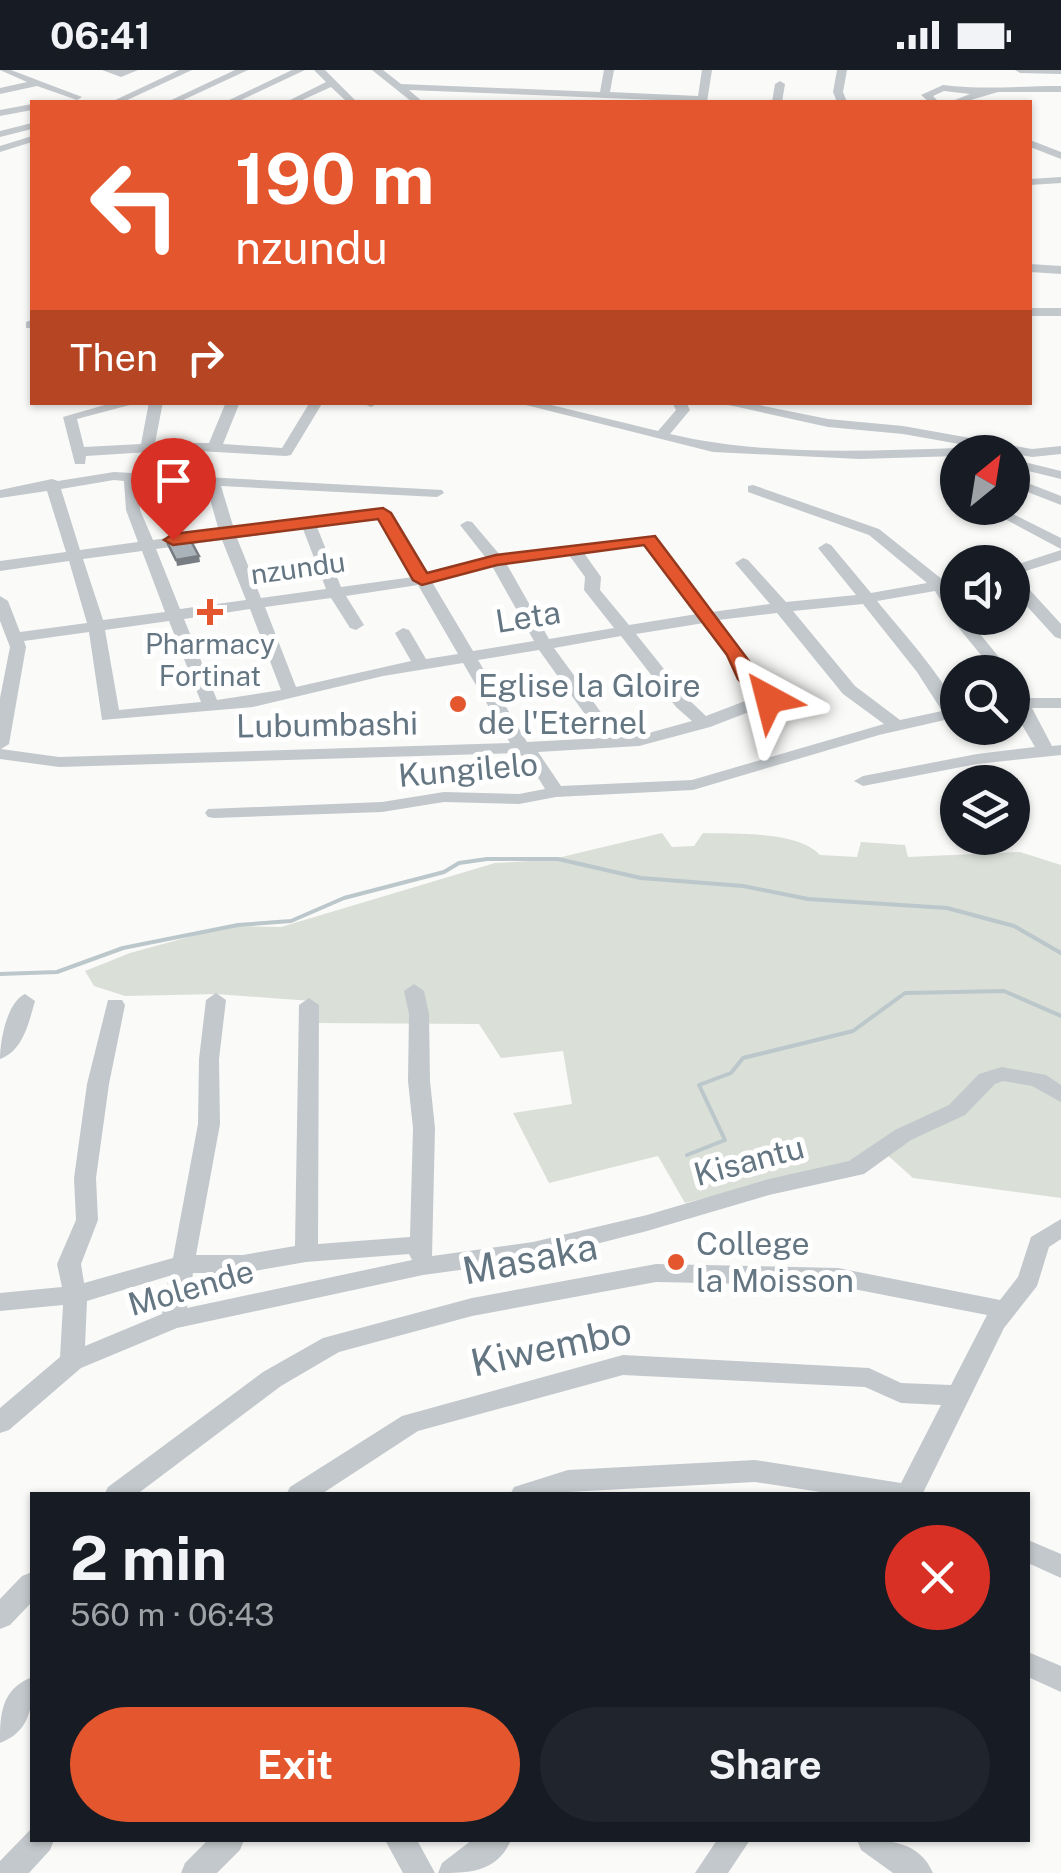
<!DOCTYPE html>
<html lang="en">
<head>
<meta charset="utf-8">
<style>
  :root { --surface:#171b24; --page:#20242c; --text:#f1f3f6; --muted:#9ea1a6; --accent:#e4572e }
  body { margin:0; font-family:"Public Sans",sans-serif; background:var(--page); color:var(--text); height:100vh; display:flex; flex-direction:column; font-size:38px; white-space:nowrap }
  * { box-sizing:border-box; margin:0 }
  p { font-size:32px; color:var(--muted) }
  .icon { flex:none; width:55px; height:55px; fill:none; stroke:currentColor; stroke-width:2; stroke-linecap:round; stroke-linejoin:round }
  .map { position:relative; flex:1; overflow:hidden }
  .panel { position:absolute; left:30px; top:1422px; width:1000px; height:350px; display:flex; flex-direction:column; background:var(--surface); border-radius:0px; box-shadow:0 2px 8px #0004 }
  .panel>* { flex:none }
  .guide { position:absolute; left:30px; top:30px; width:1002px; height:305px; border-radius:0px; box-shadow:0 2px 8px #0004; background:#e4572e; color:#fff; overflow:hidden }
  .needle { width:65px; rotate:30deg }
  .fabs { position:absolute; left:940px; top:365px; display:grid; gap:20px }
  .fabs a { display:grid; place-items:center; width:90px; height:90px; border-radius:50%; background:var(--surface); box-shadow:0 2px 8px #0004; font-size:50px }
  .pin { position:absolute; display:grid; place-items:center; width:85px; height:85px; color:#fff; margin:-102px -42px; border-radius:50% 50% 50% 0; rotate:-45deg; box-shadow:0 0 10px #0007 }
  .pin .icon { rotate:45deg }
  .me { position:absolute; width:110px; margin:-55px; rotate:322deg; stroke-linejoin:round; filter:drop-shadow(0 0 8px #0008) }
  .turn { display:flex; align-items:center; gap:35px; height:210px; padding:0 40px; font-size:45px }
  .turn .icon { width:130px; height:130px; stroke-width:2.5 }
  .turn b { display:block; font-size:70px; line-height:85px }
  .then { display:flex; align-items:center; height:95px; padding:0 40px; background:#0003; gap:20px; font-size:38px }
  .round { display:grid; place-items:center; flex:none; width:105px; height:105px; border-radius:52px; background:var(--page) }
  .summary { display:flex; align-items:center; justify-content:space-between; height:170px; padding:0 40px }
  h1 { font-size:60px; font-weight:700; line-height:75px }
  .button { display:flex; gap:20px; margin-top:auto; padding:20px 40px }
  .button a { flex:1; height:115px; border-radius:60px; background:var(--accent); color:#fff; font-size:40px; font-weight:700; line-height:115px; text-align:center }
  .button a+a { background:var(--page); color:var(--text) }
  .status { display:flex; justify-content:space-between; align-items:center; height:70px; padding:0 50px; background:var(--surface); direction:ltr }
  .status svg { height:28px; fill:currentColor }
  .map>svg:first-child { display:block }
</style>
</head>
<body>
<div class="status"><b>06:41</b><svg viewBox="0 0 49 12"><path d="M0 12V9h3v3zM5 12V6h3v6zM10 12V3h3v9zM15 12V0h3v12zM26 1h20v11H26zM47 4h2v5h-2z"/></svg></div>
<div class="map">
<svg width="1061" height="1803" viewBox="0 0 1061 1803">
  <rect width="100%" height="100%" fill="#fafaf8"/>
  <path fill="#dadfd7" d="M662,763L672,777L694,776L703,763C735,764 798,761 820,785L857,787L861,772L905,775L908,787L1020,782L1061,795V1128L913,1108L885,1083L685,1133L658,1086L549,1113L513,1043L572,1034L563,981L501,988L479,954L314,953L312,931L216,924L125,926L94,916L85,901L130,883L229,856L281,857L495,793L549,790Z"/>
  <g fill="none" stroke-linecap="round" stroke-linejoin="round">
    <path stroke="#bbc7cb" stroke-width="4" d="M0,904L57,902L123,878L238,855L291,851L344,828L444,802L459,793L487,789H558L641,808L743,816L808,829L947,838L1014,856L1061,883
      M687,1085L725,1070L699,1015L731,1003L743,988L853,961L905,923L1004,921L1061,946"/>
    <path fill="#c3c8cc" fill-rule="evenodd" d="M0,0H11L82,27L77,30L37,16L0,24V18L27,12Z
      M102,0H138L121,7Z
      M179,0H192L123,32H111Z
      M235,0H248L179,32H167Z
      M292,0H305L237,32H225Z
      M314,0H325L357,32H347L331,17L298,32H286L326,12Z
      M372,0H383L401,14L600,22L604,0H614L610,22L698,26L702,0H712L707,32L409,20L423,32H412Z
      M837,0H847L843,22L847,32H837L833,22Z
      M1015,0H1061V4L1020,3Z
      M780,11L785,14L782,32H772L775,14Z
      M943,15C983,20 1020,16 1061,16V22H998L964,32H950L970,24L944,21L933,26L939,32H929L921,25Z
      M32,34V40L0,46V40Z
      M32,53V59L0,67V61Z
      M32,66V72L0,82V76Z
      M1030,70L1061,82V89L1030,77Z
      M1061,107V113L1030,115V109Z
      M1030,194L1061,196V204L1030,202Z
      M1030,238H1061V246H1030Z
      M32,250V258H26V252Z
      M115,332H141L77,349L84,377L141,374L149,332H163L155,373H209L226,332H240L223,374L282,378L310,332H323L291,385L286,386L181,380L86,386L85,394H75L63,347Z
      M360,332H377L378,333L371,337Z
      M514,332H539L658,361L676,340L672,332H686L690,340L670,364C763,386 863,381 958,378L965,382H958V386L860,389L713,382Z
      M715,332H744L828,349L903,356L1032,379L1061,376V384L1032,387L903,364L828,357Z
      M1012,389L1061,401V409L1012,397Z
      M114,402L442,420L444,423L437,427L221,416L234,459L388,440L427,504L486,488L460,455L467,451L472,452L500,485L654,467L712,542L770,534L735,493L743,488L748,490L786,532L856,525L818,478L826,473L831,475L871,523L927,513L869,465L748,422V416L753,415L879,459L943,510L958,507V517L949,518L958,532V548H967L1011,602H995L953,551L935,521L877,531C896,555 958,622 958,647L879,665L693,720L556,727L519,734L444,732L382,742L214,748L208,747L205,743L208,739L382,732L444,722L519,724L545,719L528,691L518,683L59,697L0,689V628L10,577L0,551V526L8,531L20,562L87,553L69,491L0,501V491L66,482L47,421L0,428V420L52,409L58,411ZM114,410L124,411L126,440L138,472L80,480L61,419ZM139,412L206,415L219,461L153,470L140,440ZM379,448L413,507L341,517L317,457ZM303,459L326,519L261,528L237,468ZM222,470L246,530L180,539L156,479ZM645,475L697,544L629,555L600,520L601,507L584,483ZM142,481L165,542L103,550L83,489ZM569,485L585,507L584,520L614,558L549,569L506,493ZM492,496L534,571L473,581L432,512ZM418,515L458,584L426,589L409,560L403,558L395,563L411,591L296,617L265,537L331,528L350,558L356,560L364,555L346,526ZM863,534L917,602L942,641L900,650L855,616L793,541ZM250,539L281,620L217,630L184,549ZM777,543L843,624L884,654L692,710L561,716L538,682L639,676L710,657L775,632V624C752,602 738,576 718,550ZM169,551L201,632L119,640L105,560ZM704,553C723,578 735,605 758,626L706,646L688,629L636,564ZM89,562L102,650L253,637L383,606L463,593L510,673L59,687L1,679L9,674L26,577L24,571ZM621,566L676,637L692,651L638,666L619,667L554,578ZM539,580L602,668L527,672L478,590Z
      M1012,407L1061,426V435L1012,416Z
      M984,438H1001L1061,468V479Z
      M1061,480V490L1013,505L1018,507L1061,554V569L1055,567L1012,520V496Z
      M1012,611L1018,612L1027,628H1061V638H1032L1052,676L1061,675V685L977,694L863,716L854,711L863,706L977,684L1035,677L1012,638Z
      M414,914L424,921L429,944L430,1011L435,1058L432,1186L533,1172L647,1145L769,1109L849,1091L895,1060L949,1035L979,1004L1002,997L1046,1005L1061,1015V1032L1032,1016L1003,1011L995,1014L965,1045L911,1070L864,1104L769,1125L647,1161L533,1190L423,1205L177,1258L81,1298L9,1360L0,1363V1338L60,1287L63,1235L0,1241V1223L62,1217L57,1194L76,1150L74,1108L87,1014L108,930H122L125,935L109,1014L96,1108L98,1150L81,1194L84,1213L173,1188L198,1054L199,989L206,930L216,923L226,930L219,989L220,1054L196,1185H243L295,1176L299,935L309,928L319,935L318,1174L410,1167L413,1058L408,1011L409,944L404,921ZM409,1184L412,1190L187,1238L193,1203H243L306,1192ZM169,1206L162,1244L85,1276L87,1231Z
      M25,924L35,931C29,952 23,981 0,989C0,971 7,932 25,924Z
      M1061,1149V1169L1049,1177L1037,1216L1004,1258L922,1425H840L755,1412L568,1422L557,1425H510L514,1417L568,1400L755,1390L901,1413L941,1335L901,1333L865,1317L623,1305L418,1361L320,1425H286L290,1417L402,1346L623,1285L869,1298L901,1313L951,1315L987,1245L838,1216L656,1212L472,1246L339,1282L281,1316L136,1425H104L108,1417L263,1302L323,1268L472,1228L656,1194L838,1198L1000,1230L1018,1207L1031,1167Z
      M1028,1470L1061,1484V1508L1028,1493Z
      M32,1502V1532L10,1555L0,1559V1529L22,1506Z
      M1028,1582L1061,1596V1622L1028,1607Z
      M32,1607C34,1635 30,1662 0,1673C0,1645 1,1619 32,1607Z
      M32,1758V1770H54L50,1780L29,1803H0V1791Z
      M208,1770H244L240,1780L217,1803H181L185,1793Z
      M385,1770H417L435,1803H403Z
      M472,1770H511C497,1803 468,1803 438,1803L442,1793Z
      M717,1770H750L728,1803H695Z
      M857,1770C887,1770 919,1770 933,1803H893L861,1780Z"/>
  </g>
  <path fill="#777d82" d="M199,486L200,492L177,496L176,490Z"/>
  <path fill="#aab3b9" stroke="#777d82" stroke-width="2.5" d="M191,471L199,486L176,490L168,474Z"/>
  <path fill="#e4572e" stroke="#94391e" stroke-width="2.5" d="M383,438L391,443L427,503L496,485L655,466C696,520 737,576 778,629L776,633H762L738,609L727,585L644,475L497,495L422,515L413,510L378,449L173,475L164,470L173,464Z"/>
  <g fill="#e4572e" stroke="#fff" stroke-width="4">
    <path d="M205 527h10v10h10v10h-10v10h-10v-10h-10v-10h10z"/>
    <circle cx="458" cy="634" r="10"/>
    <circle cx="676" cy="1192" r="10"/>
  </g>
  <g text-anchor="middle" stroke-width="10" stroke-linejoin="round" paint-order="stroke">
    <g font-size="28" fill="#657683" stroke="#fff">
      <text transform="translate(298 498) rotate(-8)" y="10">nzundu</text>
    </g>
    <g font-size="28" fill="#657683" stroke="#fff">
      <text x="210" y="584">Pharmacy<tspan x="210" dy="32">Fortinat</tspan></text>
    </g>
    <g font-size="32" fill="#657683" stroke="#fff">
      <text transform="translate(528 547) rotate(-9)" y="11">Leta</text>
      <text transform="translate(327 655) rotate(-1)" y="11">Lubumbashi</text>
      <text transform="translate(468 700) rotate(-5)" y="11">Kungilelo</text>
      <text transform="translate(749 1091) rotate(-15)" y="11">Kisantu</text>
      <text transform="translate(191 1218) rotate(-16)" y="11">Molende</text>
    </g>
    <g font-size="32" fill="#657683" stroke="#fff" text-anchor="start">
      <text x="478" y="627">Eglise la Gloire<tspan x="478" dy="37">de l'Eternel</tspan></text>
      <text x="696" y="1185">College<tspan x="696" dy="37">la Moisson</tspan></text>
    </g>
    <g font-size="38" fill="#657683" stroke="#fff">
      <text transform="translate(530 1189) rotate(-11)" y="13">Masaka</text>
      <text transform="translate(551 1277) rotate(-12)" y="13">Kiwembo</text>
    </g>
  </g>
</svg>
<div class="fabs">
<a><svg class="needle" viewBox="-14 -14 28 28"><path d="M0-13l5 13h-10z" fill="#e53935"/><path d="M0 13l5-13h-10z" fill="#9ea1a6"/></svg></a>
<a><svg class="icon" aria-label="sound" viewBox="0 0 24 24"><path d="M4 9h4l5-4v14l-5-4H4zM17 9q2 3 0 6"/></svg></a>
<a><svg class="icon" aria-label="search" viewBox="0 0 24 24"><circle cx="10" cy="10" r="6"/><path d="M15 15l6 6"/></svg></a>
<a><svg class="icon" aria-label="layers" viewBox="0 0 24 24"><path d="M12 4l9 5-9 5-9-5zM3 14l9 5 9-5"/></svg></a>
</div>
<div class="pin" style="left:173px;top:470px;background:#d93025"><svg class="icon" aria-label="arrive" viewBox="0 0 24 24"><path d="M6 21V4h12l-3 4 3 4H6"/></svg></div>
<svg class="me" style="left:769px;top:629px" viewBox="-20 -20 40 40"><path d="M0-17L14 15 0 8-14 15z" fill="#e4572e" stroke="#fff" stroke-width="4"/></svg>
<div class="guide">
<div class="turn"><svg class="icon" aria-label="left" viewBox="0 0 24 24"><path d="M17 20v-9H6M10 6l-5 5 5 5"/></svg><div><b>190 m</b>nzundu</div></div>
<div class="then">Then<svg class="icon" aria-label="right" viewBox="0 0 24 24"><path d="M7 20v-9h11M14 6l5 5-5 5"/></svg></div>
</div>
<section class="panel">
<div class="summary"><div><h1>2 min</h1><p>560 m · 06:43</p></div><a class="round" style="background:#d93025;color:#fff"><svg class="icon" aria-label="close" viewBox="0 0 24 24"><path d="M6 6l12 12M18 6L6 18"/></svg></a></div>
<div class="button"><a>Exit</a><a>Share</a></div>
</section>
</div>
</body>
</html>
